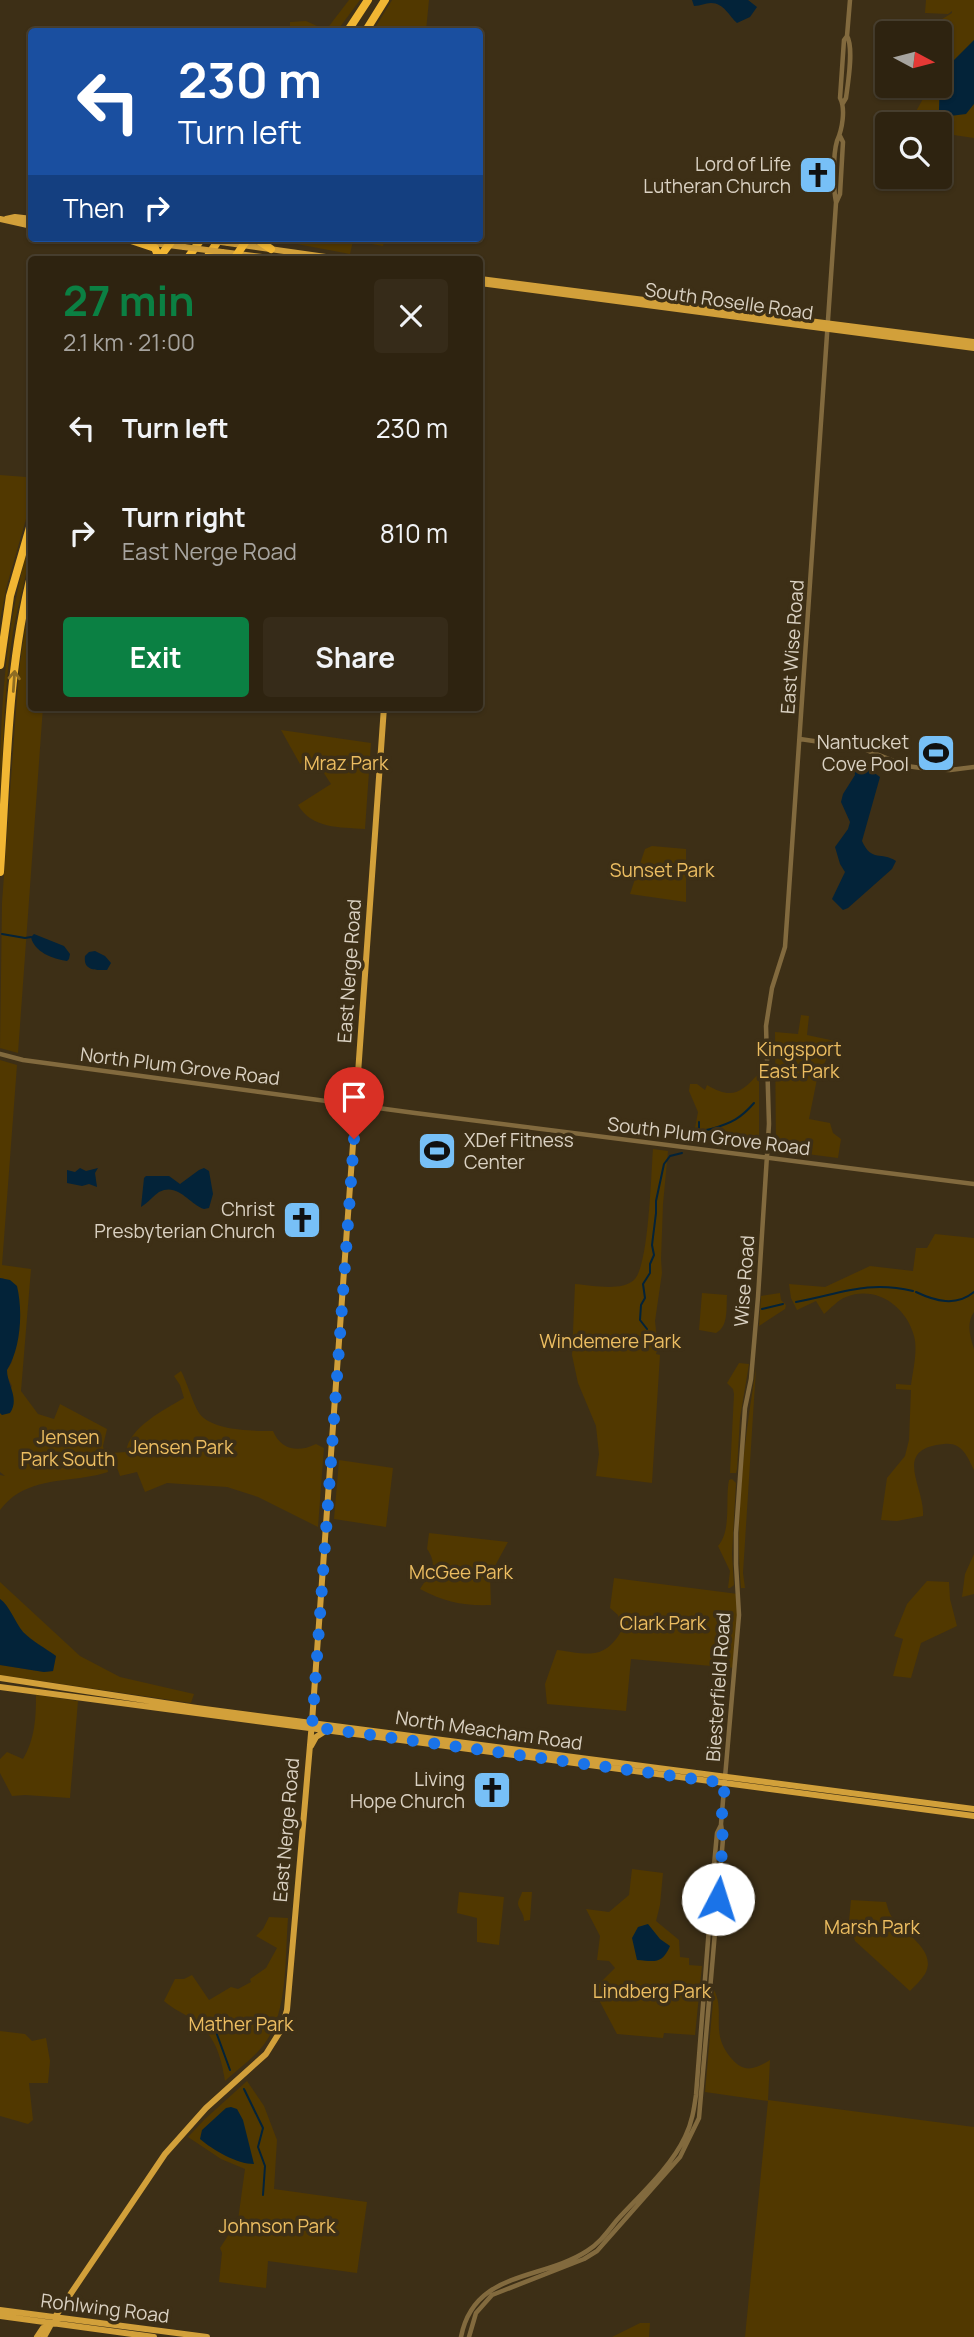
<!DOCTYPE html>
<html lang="en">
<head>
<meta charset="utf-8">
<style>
  :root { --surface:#2e2310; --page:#362b19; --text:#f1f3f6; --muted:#a7a49f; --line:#494030; --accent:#0b8043 }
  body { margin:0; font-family:Manrope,sans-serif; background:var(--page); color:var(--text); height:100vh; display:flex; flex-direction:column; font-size:26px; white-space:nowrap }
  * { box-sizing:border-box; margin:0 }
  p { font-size:23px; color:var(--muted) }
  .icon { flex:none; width:38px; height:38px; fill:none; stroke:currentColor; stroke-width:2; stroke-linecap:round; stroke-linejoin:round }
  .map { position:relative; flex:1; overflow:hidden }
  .side { position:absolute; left:28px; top:256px; width:455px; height:455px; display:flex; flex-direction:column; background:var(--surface); border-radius:7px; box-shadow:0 2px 5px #0004,0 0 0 2px var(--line) }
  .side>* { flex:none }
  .hud { position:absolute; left:28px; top:28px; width:455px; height:214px; border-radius:7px; box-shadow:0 2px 5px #0004,0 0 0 2px var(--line); background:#1a4fa0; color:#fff; overflow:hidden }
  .needle { width:46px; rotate:97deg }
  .controls { position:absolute; left:875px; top:21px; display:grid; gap:14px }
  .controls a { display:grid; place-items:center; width:77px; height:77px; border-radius:7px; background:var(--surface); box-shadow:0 2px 5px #0004,0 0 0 2px var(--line); font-size:35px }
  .pin { position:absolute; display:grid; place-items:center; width:60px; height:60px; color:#fff; margin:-72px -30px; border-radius:50% 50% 50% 0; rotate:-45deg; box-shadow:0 0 7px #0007 }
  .pin .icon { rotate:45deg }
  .me { position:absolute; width:77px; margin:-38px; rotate:5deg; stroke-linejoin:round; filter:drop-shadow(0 0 5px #0008) }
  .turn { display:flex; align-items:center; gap:24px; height:147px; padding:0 35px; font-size:32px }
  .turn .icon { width:91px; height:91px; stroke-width:2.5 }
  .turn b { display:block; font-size:49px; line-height:60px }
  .then { display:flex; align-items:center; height:66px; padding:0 35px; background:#0003; gap:14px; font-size:26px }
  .round { display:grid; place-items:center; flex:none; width:74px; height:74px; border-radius:7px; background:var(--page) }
  .head { display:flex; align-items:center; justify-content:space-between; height:119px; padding:0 35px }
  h1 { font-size:42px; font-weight:700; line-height:52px; color:var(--accent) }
  .button { display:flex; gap:14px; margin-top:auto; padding:14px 35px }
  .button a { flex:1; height:80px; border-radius:7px; background:var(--accent); color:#fff; font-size:28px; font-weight:700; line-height:80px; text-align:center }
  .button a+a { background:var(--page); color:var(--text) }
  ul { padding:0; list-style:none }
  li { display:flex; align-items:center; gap:21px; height:105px; padding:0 35px }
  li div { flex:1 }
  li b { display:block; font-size:26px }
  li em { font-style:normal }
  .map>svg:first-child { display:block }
</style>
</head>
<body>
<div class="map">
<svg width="974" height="2337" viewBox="0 0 974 2337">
  <rect width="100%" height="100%" fill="#3d2f16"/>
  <path fill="#513800" d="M349,0H360L337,31H290V22L306,21L326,30Z
    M392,0H429L426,31H373Z
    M926,0H974V138L940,133V124H909L930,86H940V33H934V24L952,13V11L948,14L925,13Z
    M265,238H379L385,239L383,246L353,241L350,254Z
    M31,467V502L7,585L0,620V475L26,477Z
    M31,537C31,565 18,603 13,632C4,685 4,741 0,794C0,706 6,621 31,537Z
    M31,591L32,707H43L18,1053L0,1048L2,903L19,669Z
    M281,730L371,743L365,829C339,827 312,829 298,805L331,784L316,761L308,765L305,760L300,764Z
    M652,846L686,849V902L630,894L645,849Z
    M801,1015L809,1016L807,1035L835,1041L817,1079L809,1119L830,1123L833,1133L841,1139L838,1158L776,1150L775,1032L798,1034Z
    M0,1060L17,1065L2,1265L31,1269L21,1391L38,1414L54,1419L60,1404L107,1429L103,1446L108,1472C101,1474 94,1476 86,1477C54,1482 22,1481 0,1510V1475L5,1476L0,1472V1413L2,1415L12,1386L7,1376V1370L12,1362L18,1327V1292L3,1278H0Z
    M759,1073V1147L755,1149L678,1137L688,1130L695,1128L698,1112L689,1091L690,1084H697L705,1090L707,1085C732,1100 741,1093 759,1073Z
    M653,1149L668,1151L663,1204L661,1259L662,1273L655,1321L658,1348L656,1354L660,1355L652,1483L596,1476L599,1454L596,1426L578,1383L572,1355L575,1284C591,1285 621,1292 634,1280C649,1266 651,1173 653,1149Z
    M935,1234L974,1238V1312C966,1324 970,1336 974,1349V1470C967,1456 962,1442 944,1444C891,1449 925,1486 923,1516L897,1521L881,1520L887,1478L905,1456L909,1440L911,1390L896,1389V1384L911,1385C913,1370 918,1350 914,1336C906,1306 876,1285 846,1297C838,1300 831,1308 824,1314L816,1301L797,1310L791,1298L789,1284L825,1287L870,1266L913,1271L916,1248H927Z
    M702,1293L727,1295C726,1308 729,1326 716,1333L699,1330Z
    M780,1293L781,1300L786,1305L785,1309L759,1326L761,1296Z
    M739,1363L749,1364L740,1418L737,1469L736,1473H730L734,1394L733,1389L727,1383Z
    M756,1368L743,1573L745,1588H741C734,1516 745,1437 756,1368Z
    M181,1371C187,1382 193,1404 199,1413C212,1431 253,1431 273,1431C281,1450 298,1453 316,1444L324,1448L318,1527L258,1497L227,1487L167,1483L145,1492L137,1472L120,1476L112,1453L126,1452C129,1427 164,1410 184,1398L180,1385L174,1376Z
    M339,1460L393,1468L386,1527L334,1519Z
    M732,1479L736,1483L732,1554L734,1585L730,1588H728L730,1571L718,1546C732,1530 725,1499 729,1480Z
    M429,1533L508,1542L490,1575L491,1605C464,1606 444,1602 420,1589C430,1573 439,1566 427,1549Z
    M974,1554V1594L962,1597L965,1574Z
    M614,1578L738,1594L735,1668L631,1659L626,1711L547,1704L545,1684L557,1650C588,1654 604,1661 622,1630L618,1615L610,1608Z
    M927,1581L949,1582L950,1599L957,1626L921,1643L911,1678L893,1676L903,1639L894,1636L907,1604Z
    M0,1582L80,1656L120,1677L194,1694L191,1703L0,1675V1665L44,1672L53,1671L56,1656C45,1648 32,1641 23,1632C15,1623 9,1605 0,1599Z
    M36,1695L78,1701L70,1798L25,1795L12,1796L0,1773V1759L7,1752L23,1759C35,1739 36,1718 36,1695Z
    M632,1869L663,1873L660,1905L656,1921L679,1940L680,1957L689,1958V1965L702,1966L695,2035L664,2033L663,2038L617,2034L599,2000L592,1991L615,1968L609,1961L597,1960L600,1936L586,1909L609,1912L629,1895Z
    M459,1892L504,1897L499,1945L477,1942V1918L457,1913Z
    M522,1892H532L530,1920L524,1921C524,1913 519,1910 518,1904C518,1899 521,1897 522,1892Z
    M851,1900L886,1902C888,1908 889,1914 893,1918C904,1934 938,1950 925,1974C921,1980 915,1986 910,1991L855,1941L849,1921Z
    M269,1917L288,1918C285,1955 288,2009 267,2040C256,2057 238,2069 225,2081C221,2056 215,2034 192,2019C183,2013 173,2009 164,2001L175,1979H184L192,1975L209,2000L231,1987L238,1989L251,1982L250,1979L266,1968L277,1948L256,1936L263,1929Z
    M714,1990C726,2013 709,2032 731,2058C744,2074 755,2069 770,2060L768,2100L974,2127V2337H745L768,2101L705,2092Z
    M0,2031L25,2034L32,2041L46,2038L50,2061L48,2083H29L33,2120L28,2124L0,2116Z
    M247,2081L264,2106L277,2140L274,2189L367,2202L357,2273L268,2261L266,2288L219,2282L222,2253L220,2248L238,2220L245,2169L221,2159L188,2137L204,2120Z
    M640,2323H650L649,2337H612Z"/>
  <path fill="#032339" d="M692,0H748L757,7L750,17L737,23C729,16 724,3 711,3C705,3 701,6 694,6Z
    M974,40V104L966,114L942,117L939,110L940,70L950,64Z
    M855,763L862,764L880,777L862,841C872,863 881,851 896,861L892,869L848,908L843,910L832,899L845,872L840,864L835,847L848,829L850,822L841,802L843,794L855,775L853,767Z
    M34,934L64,946L70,954L69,959L67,961C53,959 34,952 31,937Z
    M95,951L105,956L111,963L107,970C96,970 83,971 85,956L89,952Z
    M80,1168L86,1171L98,1168L95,1173L97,1187L89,1184L82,1186L67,1183V1170L75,1172Z
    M204,1168L209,1171L213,1194L209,1208L204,1209C189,1204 178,1182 159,1192C153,1196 148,1203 141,1207L144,1178L146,1176H169L180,1184L199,1170Z
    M0,1278L10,1280L17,1286C23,1311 21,1348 7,1370C7,1385 20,1398 10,1413L2,1415L0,1413Z
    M0,1599C9,1605 15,1622 23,1632C32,1641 45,1648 56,1656L53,1671L44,1672L0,1665Z
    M648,1924L660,1939L670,1946C662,1965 654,1961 637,1960L632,1938L638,1927Z
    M231,2107L237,2109L243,2120L254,2164C237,2164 213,2150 200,2139L202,2130L226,2108Z"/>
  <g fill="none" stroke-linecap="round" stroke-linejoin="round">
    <path stroke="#032339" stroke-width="2" d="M2,934L25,938L31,937
      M699,1130V1122
      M693,1132C699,1130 705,1131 711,1129C732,1123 741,1118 754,1103
      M916,1292C935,1301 956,1307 974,1292
      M796,1302C840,1294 867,1280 913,1291
      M762,1309L783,1304
      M647,1329L640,1320L641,1305L645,1298L643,1284L650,1273V1264L654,1255L652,1245L656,1213V1201L664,1164L670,1156L682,1153
      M205,2022L215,2029L230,2070
      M244,2089L263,2128L258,2147L265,2166L263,2195"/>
    <path stroke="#826a3e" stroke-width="4.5" d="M843,103L846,98C848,83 854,48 847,36
      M836,202C833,188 833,154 837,141C842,130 846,109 840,98L844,40L847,36L850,0
      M800,739L861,748L907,766L928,769L950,770L974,767
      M0,1054L23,1060L415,1113L974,1184
      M461,2337C474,2270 541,2281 587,2251C600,2243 608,2231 617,2220C640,2195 671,2167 685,2137C692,2123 694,2109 696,2095L713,1876L717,1833L721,1825
      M469,2337L476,2313L492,2295L584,2259L597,2251L680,2157L699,2118L723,1839L721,1824L739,1615L736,1564V1533L745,1408L751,1379L758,1297L769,1124L766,1026L772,988L785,947L787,919L836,203L840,194L843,142L840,136"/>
    <path stroke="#d2a03a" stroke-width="6" d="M0,219L32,226
      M6,219L15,217L32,219
      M145,242L184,247
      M228,243L340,259
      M222,252L279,259
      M480,279L974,342
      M480,283L974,348
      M0,1678L197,1708L974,1809
      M0,1687L974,1816
      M311,1746L316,1737L327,1730
      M0,2310L207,2337
      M0,2316L154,2337
      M37,2337L43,2328H48
      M44,2337L55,2317L165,2154L206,2108L266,2054L281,2030L287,2010L312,1722L384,707"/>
    <path stroke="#f1b633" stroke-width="8" d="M347,32L368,0
      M365,32L385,0
      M255,238L271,249
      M128,239L155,248L159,258
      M159,258L174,238
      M187,259L202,238
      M206,259L220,238
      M234,259L248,238
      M0,665L10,596L32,520
      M0,872C7,772 7,669 32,572"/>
    <path stroke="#d2a03a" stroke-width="6" d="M193,238L228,243
      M184,247L222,252"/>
  </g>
  <defs><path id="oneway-shaft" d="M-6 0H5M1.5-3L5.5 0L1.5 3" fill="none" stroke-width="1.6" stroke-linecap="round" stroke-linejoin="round" transform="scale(1.75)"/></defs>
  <use stroke="#8e6c23" href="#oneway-shaft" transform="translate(14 681) rotate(-86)"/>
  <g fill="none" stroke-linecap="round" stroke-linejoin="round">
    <path stroke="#1a73e8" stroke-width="12" stroke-dasharray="0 21.6" d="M354,1139L312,1727L725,1783L721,1824L723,1839L718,1899"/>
  </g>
  <defs>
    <g id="church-square" transform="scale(2.0125)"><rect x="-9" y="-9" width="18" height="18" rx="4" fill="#77c0f7" stroke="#3d2f16"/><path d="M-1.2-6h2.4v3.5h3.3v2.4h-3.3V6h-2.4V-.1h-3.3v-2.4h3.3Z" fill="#111"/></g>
    <g id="stadium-square" transform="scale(2.0125)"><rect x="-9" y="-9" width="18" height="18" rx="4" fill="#77c0f7" stroke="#3d2f16"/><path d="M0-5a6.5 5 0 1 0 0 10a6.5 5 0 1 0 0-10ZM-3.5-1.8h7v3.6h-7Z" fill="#111"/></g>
  </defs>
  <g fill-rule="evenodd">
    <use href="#church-square" x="818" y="175"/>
    <use href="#stadium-square" x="936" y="753"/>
    <use href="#stadium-square" x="437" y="1151"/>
    <use href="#church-square" x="302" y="1220"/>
    <use href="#church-square" x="492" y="1790"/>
  </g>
  <g text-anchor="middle" stroke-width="7" stroke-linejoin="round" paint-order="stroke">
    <g font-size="19" fill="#dad1c2" stroke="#3d2f16" text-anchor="end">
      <text x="791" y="171">Lord of Life<tspan x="791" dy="22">Lutheran Church</tspan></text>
      <text x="909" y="749">Nantucket<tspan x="909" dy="22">Cove Pool</tspan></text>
      <text x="464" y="1147" text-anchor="start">XDef Fitness<tspan x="464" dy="22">Center</tspan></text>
      <text x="275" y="1216">Christ<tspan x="275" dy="22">Presbyterian Church</tspan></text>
      <text x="465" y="1786">Living<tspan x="465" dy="22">Hope Church</tspan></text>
    </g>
    <g font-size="19" fill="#dad1c2" stroke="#3d2f16">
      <text transform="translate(729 301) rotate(8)" y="7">South Roselle Road</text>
      <text transform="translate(792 647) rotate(-86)" y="7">East Wise Road</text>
      <text transform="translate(349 971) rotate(-86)" y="7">East Nerge Road</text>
      <text transform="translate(180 1066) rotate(7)" y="7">North Plum Grove Road</text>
      <text transform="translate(709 1136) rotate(7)" y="7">South Plum Grove Road</text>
      <text transform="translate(744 1281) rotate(-86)" y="7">Wise Road</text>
      <text transform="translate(718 1687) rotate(-86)" y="7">Biesterfield Road</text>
      <text transform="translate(489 1730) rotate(8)" y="7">North Meacham Road</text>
      <text transform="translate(286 1830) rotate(-85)" y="7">East Nerge Road</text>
      <text transform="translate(105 2308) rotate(7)" y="7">Rohlwing Road</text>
    </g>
    <g font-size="19" fill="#ecbd61" stroke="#3d2f16">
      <text x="346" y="770">Mraz Park</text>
      <text x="662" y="877">Sunset Park</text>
      <text x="799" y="1056">Kingsport<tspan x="799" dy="22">East Park</tspan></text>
      <text x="610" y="1348">Windemere Park</text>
      <text x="68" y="1444">Jensen<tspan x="68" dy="22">Park South</tspan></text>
      <text x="181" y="1454">Jensen Park</text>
      <text x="461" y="1579">McGee Park</text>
      <text x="663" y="1630">Clark Park</text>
      <text x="872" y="1934">Marsh Park</text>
      <text x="652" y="1998">Lindberg Park</text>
      <text x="241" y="2031">Mather Park</text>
      <text x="277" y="2233">Johnson Park</text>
    </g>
  </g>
</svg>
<div class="controls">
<a><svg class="needle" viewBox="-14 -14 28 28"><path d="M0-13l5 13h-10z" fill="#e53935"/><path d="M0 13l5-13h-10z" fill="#a7a49f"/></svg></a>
<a><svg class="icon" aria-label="search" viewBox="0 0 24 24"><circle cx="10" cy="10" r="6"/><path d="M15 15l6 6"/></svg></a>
</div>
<div class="pin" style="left:354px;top:1139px;background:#d93025"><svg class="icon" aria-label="arrive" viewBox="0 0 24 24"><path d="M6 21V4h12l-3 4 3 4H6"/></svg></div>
<svg class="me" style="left:718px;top:1899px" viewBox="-20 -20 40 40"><circle r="19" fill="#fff"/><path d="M0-13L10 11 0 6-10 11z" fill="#1a73e8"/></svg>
<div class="hud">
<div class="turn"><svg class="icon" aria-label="left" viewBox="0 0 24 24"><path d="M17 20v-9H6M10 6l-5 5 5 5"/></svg><div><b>230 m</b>Turn left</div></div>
<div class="then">Then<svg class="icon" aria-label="right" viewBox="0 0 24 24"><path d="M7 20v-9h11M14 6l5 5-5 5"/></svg></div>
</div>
<section class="side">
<div class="head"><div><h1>27 min</h1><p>2.1 km · 21:00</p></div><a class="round"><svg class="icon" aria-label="close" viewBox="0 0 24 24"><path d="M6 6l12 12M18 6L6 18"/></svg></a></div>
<ul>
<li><svg class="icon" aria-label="left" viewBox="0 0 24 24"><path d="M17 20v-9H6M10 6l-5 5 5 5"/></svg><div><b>Turn left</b></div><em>230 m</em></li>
<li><svg class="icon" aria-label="right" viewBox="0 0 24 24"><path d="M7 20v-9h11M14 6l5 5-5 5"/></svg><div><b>Turn right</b><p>East Nerge Road</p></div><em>810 m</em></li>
</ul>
<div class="button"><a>Exit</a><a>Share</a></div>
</section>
</div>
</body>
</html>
